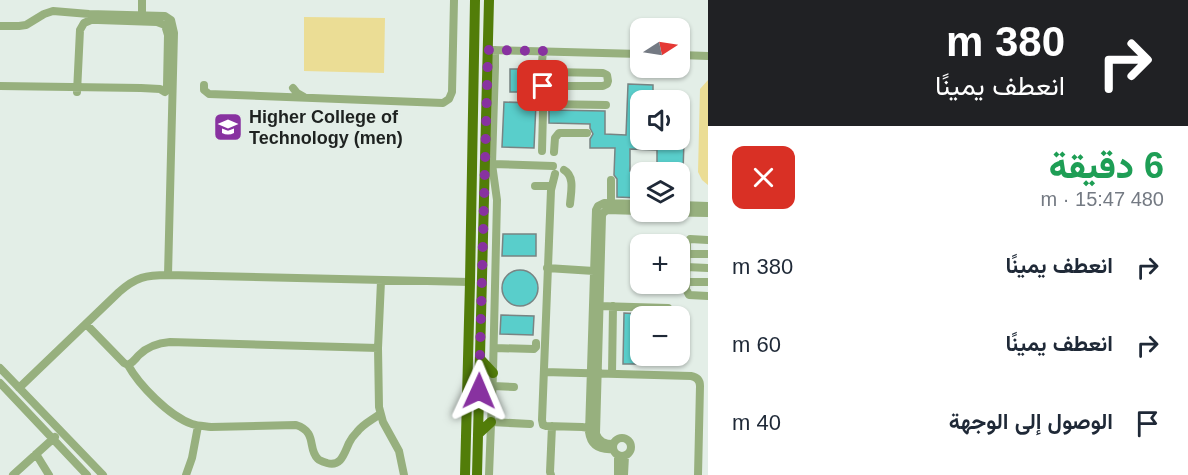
<!DOCTYPE html>
<html lang="ar">
<head>
<meta charset="utf-8">
<style>
  :root { --surface:#fff; --page:#f6f6f7; --text:#1f2937; --muted:#747a83 }
  body { margin:0; font-family:Arial,Vazirmatn,sans-serif; background:var(--page); color:var(--text); direction:rtl; height:100vh; display:flex; flex-direction:column; font-size:22px; white-space:nowrap }
  * { box-sizing:border-box; margin:0 }
  p { font-size:20px; color:var(--muted) }
  .icon { flex:none; width:33px; height:33px; fill:none; stroke:currentColor; stroke-width:2; stroke-linecap:round; stroke-linejoin:round }
  .map { position:relative; flex:1; overflow:hidden; direction:ltr }
  .sheet { display:flex; flex-direction:column; background:var(--surface); width:480px }
  .sheet>* { flex:none }
  .hud { background:#202124; color:#fff; overflow:hidden }
  .needle { width:39px; rotate:78deg }
  .fabs { position:absolute; left:630px; top:18px; display:grid; gap:12px }
  .fabs a { display:grid; place-items:center; width:60px; height:60px; border-radius:12px; background:var(--surface); box-shadow:0 2px 4px #0004; font-size:30px }
  .pin { position:absolute; display:grid; place-items:center; width:51px; height:51px; color:#fff; margin:-26px; border-radius:12px; box-shadow:0 3px 9px #0006 }
  .me { position:absolute; width:66px; margin:-33px; rotate:1deg; stroke-linejoin:round; filter:drop-shadow(0 0 4px #0008) }
  .turn { display:flex; align-items:center; gap:21px; height:126px; padding:0 24px; font-size:27px }
  .turn .icon { width:78px; height:78px; stroke-width:2.5 }
  .turn b { display:block; font-size:42px; line-height:51px }
  .round { display:grid; place-items:center; flex:none; width:63px; height:63px; border-radius:12px; background:var(--page) }
  .overview { display:flex; align-items:center; justify-content:space-between; height:102px; padding:0 24px }
  h1 { font-size:36px; font-weight:800; line-height:45px; color:#1e9e55 }
  ul { padding:0; list-style:none }
  li { display:flex; align-items:center; gap:18px; height:78px; padding:0 24px }
  li div { flex:1 }
  li b { display:block; font-size:22px }
  li em { font-style:normal }
  main { display:flex; flex:1; min-height:0 }
  .map>svg:first-child { display:block }
</style>
</head>
<body>
<main>
<section class="sheet">
<div class="hud">
<div class="turn"><svg class="icon" aria-label="right" viewBox="0 0 24 24"><path d="M7 20v-9h11M14 6l5 5-5 5"/></svg><div><b>380 m</b>انعطف يمينًا</div></div>
</div>
<div class="overview"><div><h1>6 دقيقة</h1><p>480 m · 15:47</p></div><a class="round" style="background:#d93025;color:#fff"><svg class="icon" aria-label="close" viewBox="0 0 24 24"><path d="M6 6l12 12M18 6L6 18"/></svg></a></div>
<ul>
<li><svg class="icon" aria-label="right" viewBox="0 0 24 24"><path d="M7 20v-9h11M14 6l5 5-5 5"/></svg><div><b>انعطف يمينًا</b></div><em>380 m</em></li>
<li><svg class="icon" aria-label="right" viewBox="0 0 24 24"><path d="M7 20v-9h11M14 6l5 5-5 5"/></svg><div><b>انعطف يمينًا</b></div><em>60 m</em></li>
<li><svg class="icon" aria-label="arrive" viewBox="0 0 24 24"><path d="M6 21V4h12l-3 4 3 4H6"/></svg><div><b>الوصول إلى الوجهة</b></div><em>40 m</em></li>
</ul>
</section>
<div class="map">
<svg width="708" height="475" viewBox="0 0 708 475">
  <rect width="100%" height="100%" fill="#e3eee7"/>
  <path fill="#ebdd95" d="M304,17L385,18L384,73L304,71Z
    M708,80V185L702,180L698,172L700,89Z"/>
  <path fill="#59cecb" stroke="#788483" stroke-width="1.5" d="M510,69H536V92H510Z
    M628,84L653,85V100H640V140H684L683,172H657V150L630,149V171L640,172V198L617,197V179L614,175L615,148H590V139L593,134L590,128V124L549,123V110L605,111V134L626,135Z
    M504,102L536,103L534,148L502,147Z
    M503,234H536V256H502Z
    M502 288a18 18 0 1 1 36 0a18 18 0 1 1-36 0Z
    M624,313L640,314V356H667V364H623Z
    M501,315L534,316L533,335L500,334Z"/>
  <g fill="none" stroke-linecap="round" stroke-linejoin="round">
    <path stroke="#97b07e" stroke-width="8" d="M142,15V0
      M0,26H19L26,25L44,14L53,11L89,14L165,16L171,20L174,33L168,275
      M491,50L640,54
      M680,55L708,56
      M204,85V90L209,94L443,103L449,99L452,92L454,0
      M0,86L141,88L160,89L165,92
      M543,86H603L607,84L608,81L607,75L603,73L551,72
      M293,88L297,93L304,97
      M77,92L80,30L84,23L91,20H98L157,22L165,25L168,35L167,86L165,92
      M543,104L606,105
      M542,151L544,71L542,62L543,51
      M554,152L555,138L559,133H587
      M492,164L553,166
      M564,170C575,176 571,192 570,204
      M555,174L551,190L542,420L543,425L546,426L582,427L589,428
      M535,186H551
      M611,204V180
      M680,205L708,206
      M651,212L708,213
      M708,240L690,239L687,242L686,289L689,295L708,296
      M686,254H708
      M686,267L708,268
      M547,268L594,271
      M381,281L378,348L379,407L383,422L399,451L404,475
      M686,282H708
      M599,306L668,308
      M86,324L124,363L128,365C139,385 169,416 192,424C198,426 204,426 211,427L296,425C318,432 307,449 318,459C320,461 324,462 327,463C341,467 344,454 349,443C351,439 354,435 357,432C363,424 372,420 380,414
      M494,348L534,349L536,347V343
      M128,365C134,362 135,359 139,355C148,346 158,343 170,342L378,348
      M0,368L103,475
      M544,372L691,376C697,377 700,380 700,386L698,475
      M612,374L613,306
      M0,383L87,475
      M493,386L514,387
      M19,388L119,292C136,277 146,275 168,275L470,282
      M491,422L530,424
      M613 447a9 9 0 1 1 18 0a9 9 0 1 1-18 0Z
      M613,444C605,444 599,442 596,434L602,216L603,213L607,210L640,211
      M613,449C600,450 591,446 589,432L596,210L598,206L604,203L640,204
      M36,454L49,475
      M13,475L55,437
      M186,475L192,458L198,426
      M489,475L493,373L497,200L492,164L495,67V50
      M551,475L550,472L552,426
      M618,475V456
      M624,475L625,456"/>
    <path stroke="#527d09" stroke-width="10" d="M480,359L493,373
      M478,434L491,422
      M465,475L470,282L475,0
      M477,475L489,0"/>
  </g>
  <g fill="none" stroke-linecap="round" stroke-linejoin="round">
    <path stroke="#8832a0" stroke-width="10" stroke-dasharray="0 18" d="M479,391L488,50L543,51V86"/>
  </g>
  <defs>
    <g id="university-square" transform="scale(1.5)"><rect x="-9" y="-9" width="18" height="18" rx="4" fill="#8832a0" stroke="#e3eee7"/><path d="M0-5L7-2L0 1L-7-2ZM-4 1L0 2.5L4 1V4Q0 6-4 4Z" fill="#fff"/></g>
  </defs>
  <g fill-rule="evenodd">
    <use href="#university-square" x="228" y="127"/>
  </g>
  <g text-anchor="middle" stroke-width="4.5" stroke-linejoin="round" paint-order="stroke">
    <g font-size="18" font-weight="bold" fill="#1e2220" stroke="#e3eee7" text-anchor="start">
      <text x="249" y="123">Higher College of<tspan x="249" dy="21">Technology (men)</tspan></text>
    </g>
  </g>
</svg>
<div class="fabs">
<a><svg class="needle" viewBox="-14 -14 28 28"><path d="M0-13l5 13h-10z" fill="#e53935"/><path d="M0 13l5-13h-10z" fill="#747a83"/></svg></a>
<a><svg class="icon" aria-label="sound" viewBox="0 0 24 24"><path d="M4 9h4l5-4v14l-5-4H4zM17 9q2 3 0 6"/></svg></a>
<a><svg class="icon" aria-label="layers" viewBox="0 0 24 24"><path d="M12 4l9 5-9 5-9-5zM3 14l9 5 9-5"/></svg></a>
<a>+</a>
<a>−</a>
</div>
<div class="pin" style="left:543px;top:86px;background:#d93025"><svg class="icon" aria-label="arrive" viewBox="0 0 24 24"><path d="M6 21V4h12l-3 4 3 4H6"/></svg></div>
<svg class="me" style="left:479px;top:391px" viewBox="-20 -20 40 40"><path d="M0-17L14 15 0 8-14 15z" fill="#8832a0" stroke="#fff" stroke-width="4"/></svg>
</div>
</main>
</body>
</html>
